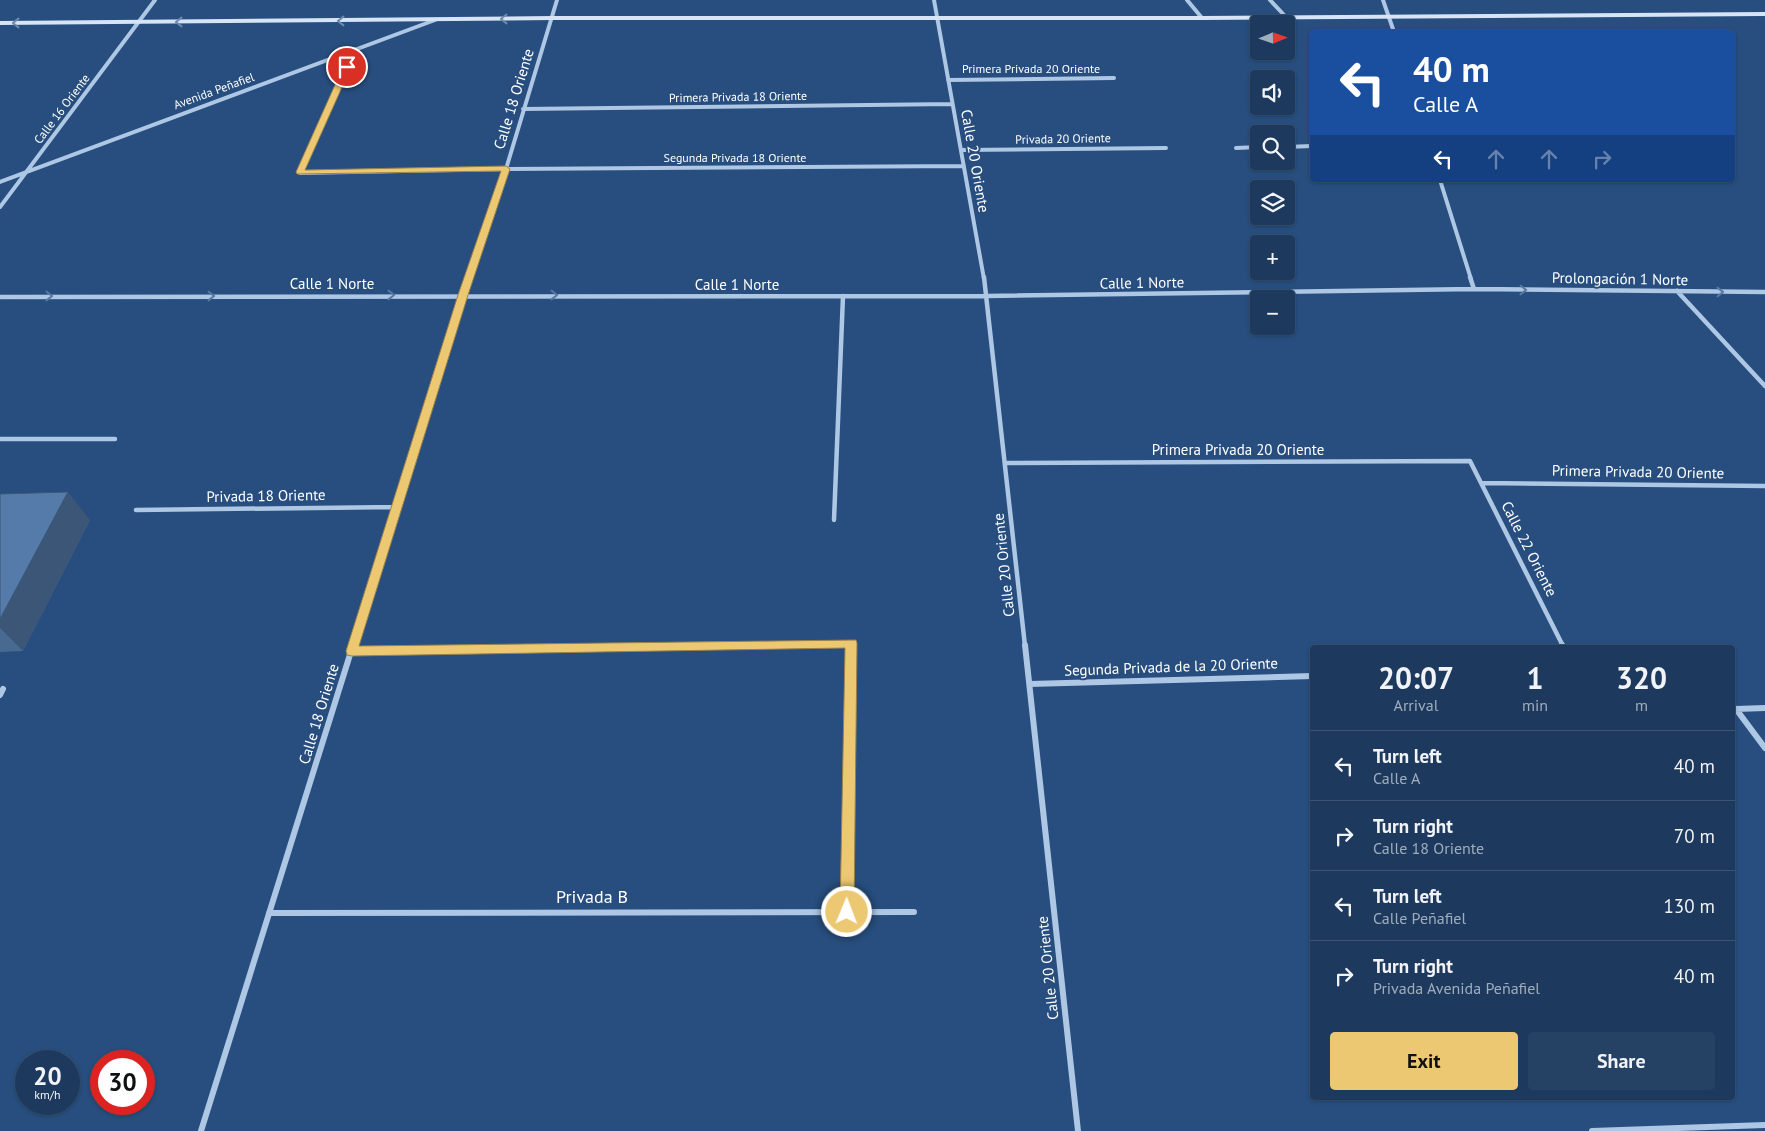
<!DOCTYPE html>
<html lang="en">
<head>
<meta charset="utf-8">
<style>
  :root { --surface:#1d3a5e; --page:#254164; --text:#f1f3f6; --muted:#a0adbc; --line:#3b5473; --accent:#edc873 }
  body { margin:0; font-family:"PT Sans",sans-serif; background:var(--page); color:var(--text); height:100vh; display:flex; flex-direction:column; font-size:19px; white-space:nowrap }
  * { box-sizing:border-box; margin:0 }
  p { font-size:16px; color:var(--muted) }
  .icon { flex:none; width:28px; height:28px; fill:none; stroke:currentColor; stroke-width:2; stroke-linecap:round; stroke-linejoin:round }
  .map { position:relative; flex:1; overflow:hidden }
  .drawer { position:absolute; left:1310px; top:645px; width:425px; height:455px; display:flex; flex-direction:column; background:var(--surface); border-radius:5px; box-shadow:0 1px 4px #0004,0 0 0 1px var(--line) }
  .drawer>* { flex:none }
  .top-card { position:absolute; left:1310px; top:30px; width:425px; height:152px; border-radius:5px; box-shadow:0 1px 4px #0004,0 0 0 1px var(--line); background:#1a4fa0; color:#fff; overflow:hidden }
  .needle { width:32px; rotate:88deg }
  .buttons { position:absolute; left:1250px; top:15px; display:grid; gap:10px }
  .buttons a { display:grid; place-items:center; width:45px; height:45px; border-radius:5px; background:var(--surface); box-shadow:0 1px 4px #0004,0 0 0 1px var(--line); font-size:25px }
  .speed { position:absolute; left:15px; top:1050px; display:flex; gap:10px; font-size:25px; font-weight:700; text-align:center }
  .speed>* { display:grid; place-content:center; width:65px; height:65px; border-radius:50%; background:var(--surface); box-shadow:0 1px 4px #0004,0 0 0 1px var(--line); line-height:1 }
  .speed small { font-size:12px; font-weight:400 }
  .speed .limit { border:8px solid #d22; background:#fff; color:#111 }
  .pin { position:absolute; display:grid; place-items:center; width:42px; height:42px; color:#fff; margin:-21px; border:2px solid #fff; border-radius:50%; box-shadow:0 1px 5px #0007 }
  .me { position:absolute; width:55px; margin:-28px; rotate:1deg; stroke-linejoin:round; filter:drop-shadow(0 0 4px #0008) }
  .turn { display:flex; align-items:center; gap:18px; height:105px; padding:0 20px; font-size:22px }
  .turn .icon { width:65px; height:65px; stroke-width:2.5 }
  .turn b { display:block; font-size:35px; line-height:42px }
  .lanes { display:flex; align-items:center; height:48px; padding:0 20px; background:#0003; justify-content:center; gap:25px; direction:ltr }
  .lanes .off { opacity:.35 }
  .eta { display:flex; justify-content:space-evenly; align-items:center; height:85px; text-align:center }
  .eta b { font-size:30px; font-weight:700; line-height:35px }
  .primary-button { display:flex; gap:10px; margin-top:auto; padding:10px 20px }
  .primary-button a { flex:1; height:58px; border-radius:5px; background:var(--accent); color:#111; font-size:20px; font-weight:700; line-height:58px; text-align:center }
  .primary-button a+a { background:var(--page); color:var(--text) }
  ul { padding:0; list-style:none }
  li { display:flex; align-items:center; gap:15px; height:70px; padding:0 20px; border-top:1px solid var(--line) }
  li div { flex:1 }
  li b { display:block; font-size:19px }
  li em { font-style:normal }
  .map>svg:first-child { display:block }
</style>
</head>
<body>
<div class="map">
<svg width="1765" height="1131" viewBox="0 0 1765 1131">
  <rect width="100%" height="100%" fill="#274e7e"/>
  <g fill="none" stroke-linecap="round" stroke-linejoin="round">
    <path stroke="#adc7e5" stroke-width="4" d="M934,0L984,279
      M1187,0L1202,18
      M1270,0L1285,16
      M1383,0L1394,32
      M355,50L300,173L506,169L964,166
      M948,80L1114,78
      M523,109L952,104
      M1286,147L1312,146
      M1236,148L1259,147
      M961,150L1166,148
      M1440,180L1471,279
      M0,182L435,20
      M0,207L155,0
      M469,279L506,169L557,0"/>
    <path stroke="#adc7e5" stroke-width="4.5" d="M984,277L1025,646
      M1470,277L1474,289
      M1677,291L1765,386
      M0,297L987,296L1474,289L1765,292
      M0,439H115
      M1005,463L1470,461L1563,646
      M1481,483L1765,486
      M136,510L397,507
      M834,520L843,296
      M353,646L469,277
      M657,646L851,643V646"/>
    <path stroke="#adc7e5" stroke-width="6" d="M1025,645L1078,1131
      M1562,645L1564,648
      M352,651L735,645
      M1030,684L1312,676
      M0,695L3,689
      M1736,709L1765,748
      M1736,709L1765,708
      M847,911L851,645
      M269,913L914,912
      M201,1131L353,645
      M1592,1131L1765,1125"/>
    <path fill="#d6e4f5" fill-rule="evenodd" d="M1765,12V16L1202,20H553L0,25V21L553,16H1202Z"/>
  </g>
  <path fill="#486a91" d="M0,494L90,520L23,651L0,652Z"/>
  <path fill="#3b5676" d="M68,492L90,520L23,651L0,628V619Z"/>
  <path fill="#547ba9" stroke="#3b5676" d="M68,492L0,619V494Z"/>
  <defs><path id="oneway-chevron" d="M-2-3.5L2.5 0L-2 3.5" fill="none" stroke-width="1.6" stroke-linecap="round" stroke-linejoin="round" transform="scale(1.25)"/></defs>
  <g stroke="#6d8aae">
    <use href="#oneway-chevron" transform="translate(504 19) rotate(179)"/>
    <use href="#oneway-chevron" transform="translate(341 21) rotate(180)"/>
    <use href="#oneway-chevron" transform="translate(179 22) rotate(180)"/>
    <use href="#oneway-chevron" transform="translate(16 23) rotate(180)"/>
  </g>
  <g stroke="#5678a2">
    <use href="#oneway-chevron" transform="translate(1523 290) rotate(1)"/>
    <use href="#oneway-chevron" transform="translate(1720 292)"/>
    <use href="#oneway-chevron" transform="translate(391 295)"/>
    <use href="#oneway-chevron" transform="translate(554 295)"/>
    <use href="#oneway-chevron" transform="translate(49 296)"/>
    <use href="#oneway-chevron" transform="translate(211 296)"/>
  </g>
  <path fill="#edc873" stroke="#9a824b" d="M347,65L351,67L305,170L506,166L510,169L468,295L359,646L856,640L857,643L854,912L852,916L847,918L842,916L840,912L845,648L352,656L347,655L346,651L458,295L501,171L297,174L296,172L343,67Z"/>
  <g text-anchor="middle" stroke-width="4" stroke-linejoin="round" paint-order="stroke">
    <g font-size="12" fill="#fff" stroke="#274e7e">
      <text x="1031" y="73">Primera Privada 20 Oriente</text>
      <text transform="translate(214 91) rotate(-20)" y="4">Avenida Peñafiel</text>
      <text transform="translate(738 97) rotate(-1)" y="4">Primera Privada 18 Oriente</text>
      <text transform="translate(62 109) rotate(-53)" y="4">Calle 16 Oriente</text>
      <text transform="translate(1063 139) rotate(-1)" y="4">Privada 20 Oriente</text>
      <text x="735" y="162">Segunda Privada 18 Oriente</text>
    </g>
    <g font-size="15" fill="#fff" stroke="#274e7e">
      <text transform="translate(514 99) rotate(-73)" y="5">Calle 18 Oriente</text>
      <text transform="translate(975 161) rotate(80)" y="5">Calle 20 Oriente</text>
      <text transform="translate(1620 279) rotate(1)" y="5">Prolongación 1 Norte</text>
      <text transform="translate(1142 283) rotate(-1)" y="5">Calle 1 Norte</text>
      <text x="332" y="289">Calle 1 Norte</text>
      <text x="737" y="290">Calle 1 Norte</text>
      <text x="1238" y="455">Primera Privada 20 Oriente</text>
      <text transform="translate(1638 472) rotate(1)" y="5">Primera Privada 20 Oriente</text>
      <text transform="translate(266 496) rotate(-1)" y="5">Privada 18 Oriente</text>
      <text transform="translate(1529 549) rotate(63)" y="5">Calle 22 Oriente</text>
      <text transform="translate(1004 565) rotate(-96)" y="5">Calle 20 Oriente</text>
      <text transform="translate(1171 667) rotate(-2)" y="5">Segunda Privada de la 20 Oriente</text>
      <text transform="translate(319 714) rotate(-73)" y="5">Calle 18 Oriente</text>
      <text transform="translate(1048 968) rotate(-96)" y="5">Calle 20 Oriente</text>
    </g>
    <g font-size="18" fill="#fff" stroke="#274e7e">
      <text x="592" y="903">Privada B</text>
    </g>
  </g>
</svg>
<div class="buttons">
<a><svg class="needle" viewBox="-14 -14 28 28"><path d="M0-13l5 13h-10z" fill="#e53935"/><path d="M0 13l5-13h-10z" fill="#a0adbc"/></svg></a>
<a><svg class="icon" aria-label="sound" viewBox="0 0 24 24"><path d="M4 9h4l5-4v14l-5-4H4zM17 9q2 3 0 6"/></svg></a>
<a><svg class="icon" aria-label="search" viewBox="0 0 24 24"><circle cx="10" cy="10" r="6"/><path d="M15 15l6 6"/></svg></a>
<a><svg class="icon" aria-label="layers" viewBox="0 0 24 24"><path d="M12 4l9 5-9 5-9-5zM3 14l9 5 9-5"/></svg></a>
<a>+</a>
<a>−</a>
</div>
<div class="speed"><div>20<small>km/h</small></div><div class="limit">30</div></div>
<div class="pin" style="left:347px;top:67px;background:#d93025"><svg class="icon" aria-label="arrive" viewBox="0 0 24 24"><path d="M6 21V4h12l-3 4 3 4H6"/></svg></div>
<svg class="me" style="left:847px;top:912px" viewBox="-20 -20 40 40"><circle r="17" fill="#edc873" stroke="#fff" stroke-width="3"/><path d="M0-11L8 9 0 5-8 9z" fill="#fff"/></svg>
<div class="top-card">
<div class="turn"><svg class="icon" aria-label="left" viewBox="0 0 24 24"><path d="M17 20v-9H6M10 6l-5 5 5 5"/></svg><div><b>40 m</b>Calle A</div></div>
<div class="lanes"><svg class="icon" aria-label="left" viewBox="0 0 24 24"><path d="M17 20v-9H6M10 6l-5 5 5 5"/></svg><svg class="icon off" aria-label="ahead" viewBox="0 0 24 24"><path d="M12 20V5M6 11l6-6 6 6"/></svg><svg class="icon off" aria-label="ahead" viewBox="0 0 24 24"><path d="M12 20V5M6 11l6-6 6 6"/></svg><svg class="icon off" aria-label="right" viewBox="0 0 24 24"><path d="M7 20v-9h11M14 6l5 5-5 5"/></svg></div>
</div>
<section class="drawer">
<div class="eta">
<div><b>20:07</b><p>Arrival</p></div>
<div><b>1</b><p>min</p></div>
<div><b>320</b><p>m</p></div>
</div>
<ul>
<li><svg class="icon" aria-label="left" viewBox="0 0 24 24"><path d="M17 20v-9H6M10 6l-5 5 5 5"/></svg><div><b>Turn left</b><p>Calle A</p></div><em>40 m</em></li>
<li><svg class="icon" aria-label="right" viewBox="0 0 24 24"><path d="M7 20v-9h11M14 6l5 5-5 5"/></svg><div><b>Turn right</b><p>Calle 18 Oriente</p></div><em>70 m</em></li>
<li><svg class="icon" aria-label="left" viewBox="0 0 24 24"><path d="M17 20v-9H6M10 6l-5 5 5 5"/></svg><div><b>Turn left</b><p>Calle Peñafiel</p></div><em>130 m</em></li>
<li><svg class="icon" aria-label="right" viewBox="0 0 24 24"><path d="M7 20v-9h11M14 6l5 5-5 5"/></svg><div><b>Turn right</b><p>Privada Avenida Peñafiel</p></div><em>40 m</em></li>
</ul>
<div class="primary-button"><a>Exit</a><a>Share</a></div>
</section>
</div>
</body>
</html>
